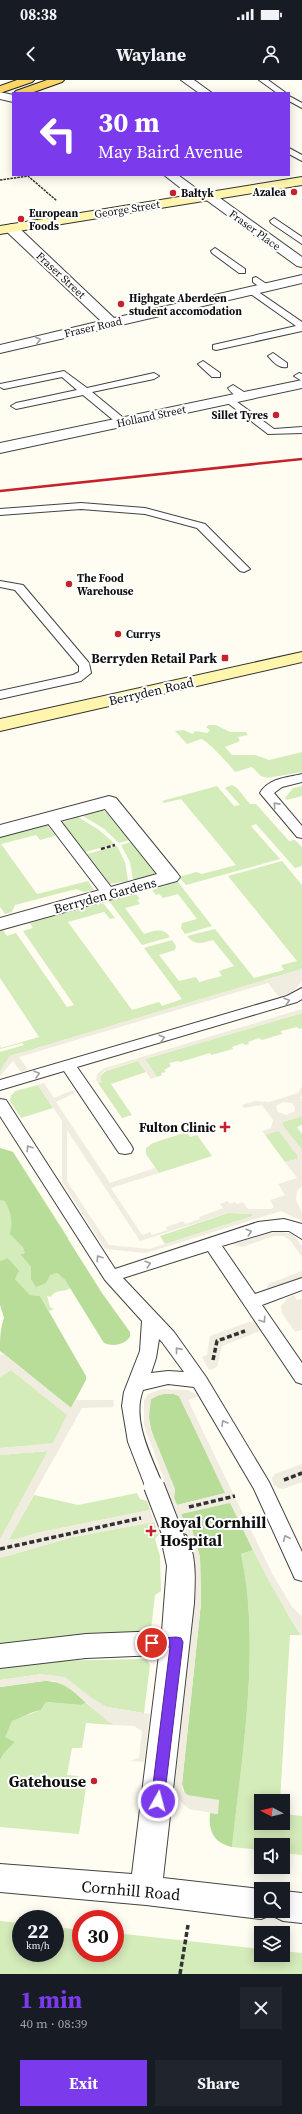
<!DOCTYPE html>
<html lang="en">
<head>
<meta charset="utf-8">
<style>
  :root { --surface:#171b24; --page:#20242c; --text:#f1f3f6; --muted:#9ea1a6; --accent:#7c3aed }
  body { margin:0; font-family:"Source Serif 4",serif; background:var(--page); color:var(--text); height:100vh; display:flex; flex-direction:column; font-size:15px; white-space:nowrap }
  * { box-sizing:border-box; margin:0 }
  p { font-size:13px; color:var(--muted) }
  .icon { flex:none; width:22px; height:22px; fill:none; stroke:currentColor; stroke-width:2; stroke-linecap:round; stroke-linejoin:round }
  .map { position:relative; height:1894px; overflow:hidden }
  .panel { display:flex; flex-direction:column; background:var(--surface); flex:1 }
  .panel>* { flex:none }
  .guide { position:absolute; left:12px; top:12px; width:278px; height:84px; border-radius:0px; box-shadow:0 2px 10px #0003; background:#7c3aed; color:#fff; overflow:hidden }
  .needle { width:26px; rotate:277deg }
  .controls { position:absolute; left:254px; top:1714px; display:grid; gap:8px }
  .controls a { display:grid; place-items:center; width:36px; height:36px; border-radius:0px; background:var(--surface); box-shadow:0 2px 10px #0003; font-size:20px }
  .speed { position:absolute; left:12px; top:1830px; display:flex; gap:8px; font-size:20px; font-weight:700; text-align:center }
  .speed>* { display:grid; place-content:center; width:52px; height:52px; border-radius:50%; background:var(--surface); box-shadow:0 2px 10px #0003; line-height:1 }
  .speed small { font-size:10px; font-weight:400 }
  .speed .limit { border:6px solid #d22; background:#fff; color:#111 }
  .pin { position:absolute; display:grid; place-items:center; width:34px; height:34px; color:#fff; margin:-17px; border:2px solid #fff; border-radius:50%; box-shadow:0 1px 4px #0007 }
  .me { position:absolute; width:44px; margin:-22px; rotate:7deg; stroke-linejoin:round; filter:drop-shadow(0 0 3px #0008) }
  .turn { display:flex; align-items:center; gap:14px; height:84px; padding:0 20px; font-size:18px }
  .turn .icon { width:52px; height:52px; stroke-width:2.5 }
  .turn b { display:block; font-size:28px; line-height:34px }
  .round { display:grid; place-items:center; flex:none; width:42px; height:42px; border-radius:0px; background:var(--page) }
  .overview { display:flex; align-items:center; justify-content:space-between; height:68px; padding:0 20px }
  h1 { font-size:24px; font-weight:700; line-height:30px; color:var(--accent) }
  .action { display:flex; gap:8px; margin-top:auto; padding:8px 20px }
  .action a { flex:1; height:46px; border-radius:0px; background:var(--accent); color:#fff; font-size:16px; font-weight:700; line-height:46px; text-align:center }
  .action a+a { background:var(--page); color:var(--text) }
  .status { display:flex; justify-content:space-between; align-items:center; height:28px; padding:0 20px; background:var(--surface); direction:ltr }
  .status svg { height:11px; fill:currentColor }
  header { display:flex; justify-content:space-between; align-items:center; height:52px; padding:0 20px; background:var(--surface); font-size:18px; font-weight:700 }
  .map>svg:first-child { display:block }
</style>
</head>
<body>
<div class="status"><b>08:38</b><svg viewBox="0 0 49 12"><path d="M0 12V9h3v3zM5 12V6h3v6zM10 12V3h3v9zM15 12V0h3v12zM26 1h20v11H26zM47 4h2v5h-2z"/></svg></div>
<header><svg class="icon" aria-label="back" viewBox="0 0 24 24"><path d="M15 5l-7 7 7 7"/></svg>Waylane<svg class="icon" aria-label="person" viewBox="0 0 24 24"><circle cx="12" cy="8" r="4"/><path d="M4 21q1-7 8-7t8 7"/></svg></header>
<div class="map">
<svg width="302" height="1894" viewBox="0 0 302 1894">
  <rect width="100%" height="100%" fill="#fffcf2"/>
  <path fill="#d4ebba" d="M209,645H216L230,652H246L248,655L238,657L240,661L225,667L232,675H255L269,680L302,672V692L267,698L261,696L252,687L235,692C230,685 207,660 201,659L187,664L175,651L183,650L193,654L195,651L207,653L210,650L206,647Z
    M232,705L237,708L250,724H256L289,761L295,760L302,767V786L295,788L256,744L251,746L280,779L186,805L179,797L196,792L202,794L236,785L181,719L164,723L162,721L217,706L234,726L240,725L225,708Z
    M302,706V716L287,720L285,718L293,708Z
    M102,731L106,732L129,760L119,763L103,748L83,736Z
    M78,737L99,750L115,764L85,772L62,743Z
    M47,745L55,756L40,760L36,755L1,764L37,814L88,801L94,810L84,812L76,809L15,825L12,832L5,834L0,827V757Z
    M131,762L156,792L154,794L133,800L130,782L121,765Z
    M117,766L125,782L128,801L110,804L87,774Z
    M282,781L302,805V889L10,976L0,991V972L24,965L22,963L0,969V966L1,968L39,957L0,898V851L3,850L7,856L16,853L67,927L74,925L23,851L33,848L30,843L103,823L115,838L110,839L104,832L68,842L132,930L159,922L162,926L182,919L144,868L172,860L176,866L175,870L159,875L179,901L196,897L199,902L222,896L219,891L234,886L213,860C202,863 195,866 187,856L215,849L254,898L284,890L281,885L297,881L228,796Z
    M178,802L212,846L185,854L181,848L182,843L197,839L178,814L163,818L159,814L156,815L152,810Z
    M136,814L140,819L137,820L140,824L125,828L144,854C155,851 162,847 170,857L142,865L109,821Z
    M302,933V948L299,949L297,947L281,951L282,954L262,960L259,958L248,962L249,964L245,965L243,963L232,967L233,969L211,975L210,973L180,982L178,981L169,983L171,986L164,990L166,992L161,993L162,995L157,997L145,979Z
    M138,981L146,992L111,1004L132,1035L122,1038L98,1003L101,1002L100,996L106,991Z
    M38,1005L53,1028L21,1038L10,1021L11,1016L15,1011Z
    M302,1036V1045L297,1047L302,1054V1070L282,1045L283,1042Z
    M276,1051H279L298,1076L297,1079L285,1082L265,1055Z
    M187,1052L190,1057L197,1055L212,1076L159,1093L146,1074V1068L153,1063Z
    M0,1068L13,1072L69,1159L20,1174L31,1187V1199L57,1193L65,1200L70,1208C64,1213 56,1208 51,1217L47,1216L50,1227L54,1229L49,1231L40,1216L30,1215L15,1199L9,1178L0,1181Z
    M228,1133L252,1134L253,1136L165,1164L160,1156Z
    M11,1290L68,1335L53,1364L0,1368V1297Z
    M48,1371L2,1456L0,1459V1375Z
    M137,1413L140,1419L147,1421L150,1430L41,1452L13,1460L9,1459L34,1415L78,1425Z
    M154,1442L159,1454L155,1459L160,1476L161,1511L155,1515L151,1549L146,1552L82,1555L0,1565V1478L73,1457Z
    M253,1470L291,1540L301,1555H290L280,1721H261V1743H283V1734L302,1736V1775L283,1773V1765H261V1770L232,1767C242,1674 261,1566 241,1474Z
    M142,1579L147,1580L150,1585L144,1633L107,1627L42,1594L0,1600V1587L43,1581Z
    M46,1622L81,1625L86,1623L114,1645L86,1643L82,1668H72L67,1695L78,1696L76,1706L86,1707L79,1754L0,1747V1680L4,1673L15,1662L4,1657L12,1641L41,1630Z
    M0,1841L21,1843V1873H55V1847L81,1850V1873H115V1853L261,1869V1875H283V1871L302,1873V1894H0Z"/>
  <path fill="#b8dd99" d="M0,1068L13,1072L102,1213L130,1252V1257C124,1265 113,1267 104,1263L65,1200L57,1193L50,1195L46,1203L36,1207L31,1199V1187L20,1174L25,1173L23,1167L10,1154C13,1140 11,1133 5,1121L0,1120Z
    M8,1178L19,1191L15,1199L30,1215L40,1216L86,1296V1300L71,1328L0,1271C0,1260 0,1249 4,1238L0,1225V1181Z
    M171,1313L179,1316L226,1413L177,1425L174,1418L175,1409C166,1387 141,1342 151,1319L158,1315Z
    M230,1422L253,1470L241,1474C261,1566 242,1674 232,1767C214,1763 208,1751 210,1733L218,1734L185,1714L182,1704L201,1523L200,1477L192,1450L185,1444L181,1434Z
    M44,1601C63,1601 73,1610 86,1623L81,1625L46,1622L41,1630C30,1632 22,1638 12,1641L5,1657L15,1662L4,1673L0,1680V1607Z"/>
  <path fill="#f0ece0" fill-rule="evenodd" d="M302,889V901L294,911L286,915L279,917L268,903L19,977L28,990L21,992L13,981L0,996V991L10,976Z
    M302,929V933L145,979L157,997L151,999L138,981L104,991L100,996L102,1002L98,1003L96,1000L97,994L105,988Z
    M44,1003L54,1018L72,1010L75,1013L56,1022L110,1103L155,1088L159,1093L111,1108L142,1155L150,1152L152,1155L167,1150L166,1147L183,1141L185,1144L200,1139L199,1137L223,1128L220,1124L228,1121L229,1124L235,1122L237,1124L243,1122L248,1129H271L274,1127L270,1120L285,1115L278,1104L297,1098L285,1082L297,1079L298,1076L279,1051L265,1055L262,1051L271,1048L273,1040L262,1025L244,1028L242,1025L255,1021L269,1022L298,1013L302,1006V1015L300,1018L302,1019V1036L283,1042L282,1044L302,1070V1106L297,1111L296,1119L302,1133V1141L281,1131L146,1173L105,1169L62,1102V1041L38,1005ZM283,1022L292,1023L295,1027V1031L287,1035L278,1032L276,1026ZM67,1050L140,1161L228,1133L252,1134L253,1136L149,1169L109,1165L67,1101Z
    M277,1151L293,1154L302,1166V1177L290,1160L283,1156H274L242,1167L232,1164Z
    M302,1191V1198L266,1211L268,1204Z
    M294,1215L297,1220L302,1219V1250L295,1252L282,1233L281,1226L288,1218Z
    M249,1242L256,1243L260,1247V1251L222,1266L217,1287L209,1290L202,1277L207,1275L210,1256Z
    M3,1273L71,1328L76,1320H114L113,1327L82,1328L9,1459L13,1460L41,1452L150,1430L154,1442L73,1457L0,1478V1459L48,1371L0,1375V1368L53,1363L67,1335L11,1290L0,1297V1275Z
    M162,1309L188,1310L199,1316L188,1320L195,1335L272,1493L292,1527L302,1536V1555L291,1540L265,1494L230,1423L181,1434L185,1444L192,1450L200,1477L201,1523L182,1704L183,1711L188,1715L219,1720L218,1734L189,1729L181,1722L174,1710L193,1523L188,1460L185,1453L178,1447L167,1419L168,1410L144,1345V1320L148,1314ZM162,1314H174L179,1316L225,1413L177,1425L174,1418L175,1409L150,1347L149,1337L151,1319Z
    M302,1384V1402L283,1409L278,1408L273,1404L272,1398L275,1394Z
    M42,1594L65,1597L92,1618L107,1627L150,1634L144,1682L130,1681L139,1678L142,1651L134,1646L114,1645L107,1641L69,1607L54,1601H44L0,1607V1600Z"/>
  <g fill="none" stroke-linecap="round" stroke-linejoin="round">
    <g stroke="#434343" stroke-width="2">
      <path id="lane" d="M259,0H268L286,13H277Z
        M289,16L302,23V28L289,21Z
        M289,68L302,75V81L289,74Z
        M274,138L302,157V164L271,143L270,141Z
        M215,168L245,189V193H239L212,173L211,171Z
        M256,197L268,205V209H262L253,202V198Z
        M251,207L302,242V251L216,270L213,269V265L296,246L248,212V208Z
        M273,273L287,283V287C280,289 273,282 268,276Z
        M203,281L220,293V297H212L200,286L198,284Z
        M64,291L87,308L154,293L159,296L154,299L92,312L126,340L127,342L122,345L118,344L83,315L16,329L11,326L16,323L77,310L62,297L4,309L0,307V304Z
        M299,293L302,294V301L294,296Z
        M233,305L247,314V318C239,320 232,314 228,308Z
        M229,316L274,349L302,347V353L268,354L225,321L224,319Z
        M81,423L145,428L205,444L250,489L244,492L240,491L197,448L145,434L81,429L0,435V429Z
        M0,501L23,505L89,583L91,593L81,601L0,619V611L73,595L79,592V586L15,510L0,507Z
        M302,694V702L282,707L274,713L302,746V758L297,757L260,713C269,698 286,698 302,694Z
        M51,734L56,735L114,811L116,814L114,817H104L46,741L44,738Z
        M302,908V919L297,922L77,987L131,1065L133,1069L131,1073L125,1074L119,1073L64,991L0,1010V1000L287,916Z
        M0,1019L6,1020L115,1189L258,1142L284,1139L302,1144V1159L289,1151H272L222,1166L255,1214L302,1198V1210L262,1225L302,1283V1304L296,1302L208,1171L123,1198L174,1252L206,1297L269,1402L302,1472V1501L295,1499L254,1409L194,1307L168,1304L143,1310C131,1341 152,1377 163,1406L161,1411L154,1413L147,1411L128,1362L122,1326L124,1312L140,1271L142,1241L105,1200L0,1036ZM159,1259L162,1262L184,1292L168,1291L151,1293L156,1278Z"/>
    </g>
    <g stroke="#434343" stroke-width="2">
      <path id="street" d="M181,0H194L212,13H199Z
        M0,12L13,15V22L0,19Z
        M164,95H178L204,114L213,113L302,177V187L297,186L205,119L196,120Z
        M11,144L16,145L114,238L302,195V203L0,273V265L101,241L6,151L5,148Z
        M302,300V308L0,373V363Z
        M109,716L116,718L177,793L180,797L177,801L0,850V838L157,794L105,729L0,757V745Z
        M176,1452L186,1455C197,1476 195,1500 194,1523L163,1798L261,1809V1831H283V1811L302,1813V1843L283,1841L271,1835L261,1839L146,1825L0,1812V1784L132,1794L159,1575L86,1578L0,1588V1564L86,1554L162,1551L167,1486L162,1463L166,1455Z"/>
    </g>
    <g stroke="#323232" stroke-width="2">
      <path id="secondary" d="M302,97V105L0,154V146Z
        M302,572V582L0,651V639Z"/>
    </g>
    <g stroke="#212121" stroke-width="2">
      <path id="primary" d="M17,0H34L32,2L0,13V6Z
        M47,0H64L62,2L31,13H14L16,11Z"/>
    </g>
    <path stroke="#323232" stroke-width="1.5" stroke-dasharray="2.5 1" stroke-linecap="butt" d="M0,100L28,96L57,121"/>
    <path stroke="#323232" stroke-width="2.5" stroke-dasharray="4 2" stroke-linecap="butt" d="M101,769L115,765"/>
    <path stroke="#323232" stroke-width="3.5" stroke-dasharray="5 2.5" stroke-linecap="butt" d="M213,1280L217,1261L245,1251
      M284,1400L302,1393
      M189,1427L235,1416
      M0,1469L141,1438
      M180,1894L188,1845"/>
    <use href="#lane" fill="#fff" fill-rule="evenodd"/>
    <use href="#street" fill="#fff" fill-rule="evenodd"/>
    <use href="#secondary" fill="#fff5ad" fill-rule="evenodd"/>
    <use href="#primary" fill="#fcd666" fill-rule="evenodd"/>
    <path stroke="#c5222c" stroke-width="2.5" d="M0,411L302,379"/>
    <g stroke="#434343" stroke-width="22" stroke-linecap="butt">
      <path id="lane-bridge" d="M154,1406L176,1463"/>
    </g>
    <use href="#lane-bridge" stroke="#fff" stroke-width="20"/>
  </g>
  <defs><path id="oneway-chevron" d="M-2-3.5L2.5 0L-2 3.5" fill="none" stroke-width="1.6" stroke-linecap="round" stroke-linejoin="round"/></defs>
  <g stroke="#9f9f9f">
    <use href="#oneway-chevron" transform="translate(38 260) rotate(-13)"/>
    <use href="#oneway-chevron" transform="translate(276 725) rotate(-132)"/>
    <use href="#oneway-chevron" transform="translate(287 921) rotate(-17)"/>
    <use href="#oneway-chevron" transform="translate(162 958) rotate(-16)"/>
    <use href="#oneway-chevron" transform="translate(37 994) rotate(-16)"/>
    <use href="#oneway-chevron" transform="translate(29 1068) rotate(-123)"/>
    <use href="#oneway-chevron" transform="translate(249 1152) rotate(-18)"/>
    <use href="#oneway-chevron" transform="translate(99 1178) rotate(-123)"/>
    <use href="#oneway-chevron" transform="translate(148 1184) rotate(-18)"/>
    <use href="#oneway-chevron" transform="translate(263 1240) rotate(56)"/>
    <use href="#oneway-chevron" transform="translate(178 1270) rotate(-129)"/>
    <use href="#oneway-chevron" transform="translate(224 1343) rotate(-120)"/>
    <use href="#oneway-chevron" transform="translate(286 1458) rotate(-115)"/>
  </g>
  <path fill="#7c3aed" stroke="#51269a" d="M176,1557L181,1558L183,1562L164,1721L162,1725L158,1726L153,1725L151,1721L170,1567H147L146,1563L147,1559Z"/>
  <g fill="#c5222c" stroke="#fff" stroke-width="1.5">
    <circle cx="294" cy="112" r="4"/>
    <circle cx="173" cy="113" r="4"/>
    <circle cx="21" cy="139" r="4"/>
    <circle cx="121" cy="224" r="4"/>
    <circle cx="276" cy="335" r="4"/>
    <circle cx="69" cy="504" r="4"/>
    <circle cx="118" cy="554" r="4"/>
    <rect x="221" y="574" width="8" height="8" rx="2"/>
    <path d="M223 1041h4v4h4v4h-4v4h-4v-4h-4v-4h4z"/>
    <path d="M149 1445h4v4h4v4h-4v4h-4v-4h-4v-4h4z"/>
    <circle cx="94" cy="1701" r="4"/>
  </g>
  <g text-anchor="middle" stroke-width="4" stroke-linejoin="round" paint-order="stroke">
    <g font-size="11" font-weight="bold" fill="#101010" stroke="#fff" text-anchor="start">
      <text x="286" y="116" text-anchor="end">Azalea</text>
      <text x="181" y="117">Bałtyk</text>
      <text x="29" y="137">European<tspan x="29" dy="13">Foods</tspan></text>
      <text x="129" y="222">Highgate Aberdeen<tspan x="129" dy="13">student accomodation</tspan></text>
      <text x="268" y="339" text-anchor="end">Sillet Tyres</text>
      <text x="77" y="502">The Food<tspan x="77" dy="13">Warehouse</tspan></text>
      <text x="126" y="558">Currys</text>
    </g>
    <g font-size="11" fill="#101010" stroke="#fff">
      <text transform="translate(127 129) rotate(-9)" y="4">George Street</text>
      <text transform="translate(255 150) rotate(36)" y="4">Fraser Place</text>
      <text transform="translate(61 195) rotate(43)" y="4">Fraser Street</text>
      <text transform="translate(93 247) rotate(-13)" y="4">Fraser Road</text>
      <text transform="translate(151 336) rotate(-12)" y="4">Holland Street</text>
    </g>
    <g font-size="13" font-weight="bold" fill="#101010" stroke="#fff" text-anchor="end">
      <text x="217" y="583">Berryden Retail Park</text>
      <text x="216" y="1052">Fulton Clinic</text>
    </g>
    <g font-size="13" fill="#101010" stroke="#fff">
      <text transform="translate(151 611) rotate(-13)" y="5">Berryden Road</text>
      <text transform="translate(105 815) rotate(-15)" y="5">Berryden Gardens</text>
    </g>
    <g font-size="16" font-weight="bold" fill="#101010" stroke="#fff" text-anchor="start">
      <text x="160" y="1448">Royal Cornhill<tspan x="160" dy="18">Hospital</tspan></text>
      <text x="86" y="1707" text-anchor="end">Gatehouse</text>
    </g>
    <g font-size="16" fill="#101010" stroke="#fff">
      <text transform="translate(131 1810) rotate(5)" y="6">Cornhill Road</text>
    </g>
  </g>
</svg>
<div class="controls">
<a><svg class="needle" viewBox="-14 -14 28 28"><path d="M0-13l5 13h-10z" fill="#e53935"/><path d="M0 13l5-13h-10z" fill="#9ea1a6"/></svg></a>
<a><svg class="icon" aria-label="sound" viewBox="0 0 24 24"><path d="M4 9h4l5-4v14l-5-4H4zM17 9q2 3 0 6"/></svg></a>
<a><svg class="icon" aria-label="search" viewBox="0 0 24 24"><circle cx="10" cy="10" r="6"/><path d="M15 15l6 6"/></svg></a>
<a><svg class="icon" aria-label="layers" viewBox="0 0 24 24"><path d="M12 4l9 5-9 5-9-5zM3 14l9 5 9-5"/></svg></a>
</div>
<div class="speed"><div>22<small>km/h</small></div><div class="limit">30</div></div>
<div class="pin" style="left:152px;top:1563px;background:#d93025"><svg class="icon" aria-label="arrive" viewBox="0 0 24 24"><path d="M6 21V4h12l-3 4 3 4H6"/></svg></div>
<svg class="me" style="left:158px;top:1721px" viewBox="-20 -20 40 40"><circle r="17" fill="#7c3aed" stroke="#fff" stroke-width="3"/><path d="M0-11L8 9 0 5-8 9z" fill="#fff"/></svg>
<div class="guide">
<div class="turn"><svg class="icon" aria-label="left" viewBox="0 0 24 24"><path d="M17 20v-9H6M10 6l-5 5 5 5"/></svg><div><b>30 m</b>May Baird Avenue</div></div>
</div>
</div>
<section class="panel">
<div class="overview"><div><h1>1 min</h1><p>40 m · 08:39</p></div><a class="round"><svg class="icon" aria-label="close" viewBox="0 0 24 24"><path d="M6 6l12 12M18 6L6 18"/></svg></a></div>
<div class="action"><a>Exit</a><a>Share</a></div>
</section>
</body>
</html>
